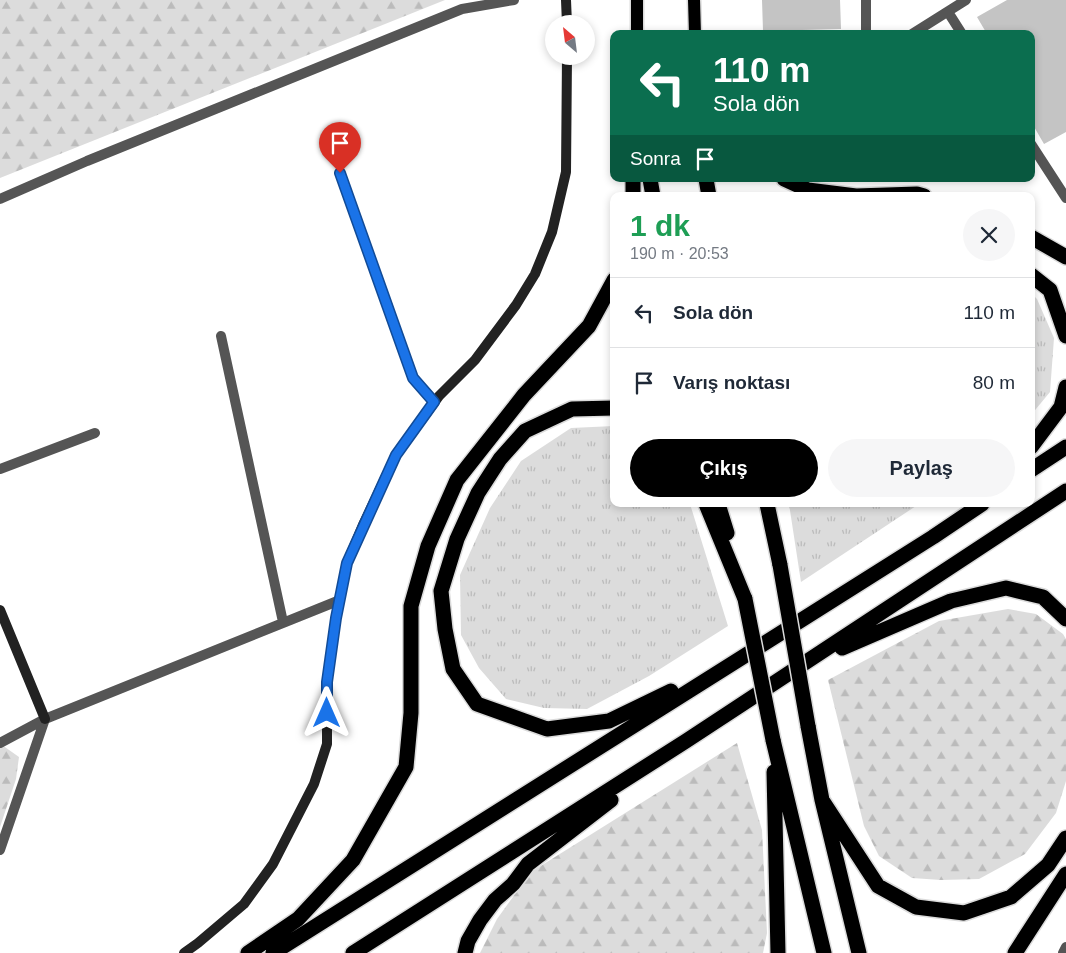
<!DOCTYPE html>
<html lang="tr">
<head>
<meta charset="utf-8">
<style>
  :root { --surface:#fff; --page:#f6f6f7; --text:#1f2937; --muted:#747a83; --line:#e0e1e3; --accent:#000 }
  body { margin:0; font-family:Helvetica,sans-serif; background:var(--page); color:var(--text); height:100vh; display:flex; flex-direction:column; font-size:19px; white-space:nowrap }
  * { box-sizing:border-box; margin:0 }
  p { font-size:16px; color:var(--muted) }
  .icon { flex:none; width:28px; height:28px; fill:none; stroke:currentColor; stroke-width:2; stroke-linecap:round; stroke-linejoin:round }
  .map { position:relative; flex:1; overflow:hidden }
  .details { position:absolute; left:610px; top:192px; width:425px; height:315px; display:flex; flex-direction:column; background:var(--surface); border-radius:10px; box-shadow:0 2px 8px #0003 }
  .details>* { flex:none }
  .banner { position:absolute; left:610px; top:30px; width:425px; height:152px; border-radius:10px; box-shadow:0 2px 8px #0003; background:#0b6e4f; color:#fff; overflow:hidden }
  .needle { width:32px; rotate:332deg }
  .controls { position:absolute; left:545px; top:15px; display:grid; gap:10px }
  .controls a { display:grid; place-items:center; width:50px; height:50px; border-radius:50%; background:var(--surface); box-shadow:0 2px 8px #0003; font-size:25px }
  .pin { position:absolute; display:grid; place-items:center; width:42px; height:42px; color:#fff; margin:-51px -21px; border-radius:50% 50% 50% 0; rotate:-45deg; box-shadow:0 0 5px #0007 }
  .pin .icon { rotate:45deg }
  .me { position:absolute; width:55px; margin:-28px; rotate:0deg; stroke-linejoin:round; filter:drop-shadow(0 0 4px #0008) }
  .turn { display:flex; align-items:center; gap:18px; height:105px; padding:0 20px; font-size:22px }
  .turn .icon { width:65px; height:65px; stroke-width:2.5 }
  .turn b { display:block; font-size:35px; line-height:42px }
  .then { display:flex; align-items:center; height:48px; padding:0 20px; background:#0003; gap:10px; font-size:19px }
  .round { display:grid; place-items:center; flex:none; width:52px; height:52px; border-radius:26px; background:var(--page) }
  .overview { display:flex; align-items:center; justify-content:space-between; height:85px; padding:0 20px }
  h1 { font-size:30px; font-weight:700; line-height:38px; color:#1e9e55 }
  .primary-button { display:flex; gap:10px; margin-top:auto; padding:10px 20px }
  .primary-button a { flex:1; height:58px; border-radius:30px; background:var(--accent); color:#fff; font-size:20px; font-weight:700; line-height:58px; text-align:center }
  .primary-button a+a { background:var(--page); color:var(--text) }
  ul { padding:0; list-style:none }
  li { display:flex; align-items:center; gap:15px; height:70px; padding:0 20px; border-top:1px solid var(--line) }
  li div { flex:1 }
  li b { display:block; font-size:19px }
  li em { font-style:normal }
  .map>svg:first-child { display:block }
</style>
</head>
<body>
<div class="map">
<svg width="1066" height="953" viewBox="0 0 1066 953">
  <defs>
    <pattern id="grass-tufts" width="24" height="20" patternUnits="userSpaceOnUse" patternTransform="scale(1.25)"><rect width="24" height="20" fill="#dcdcdc"/><path d="M3 7l-1-3M5 7V3M7 7l1-3M15 17l-1-3M17 17v-4M19 17l1-3" fill="none" stroke="#bbb"/></pattern>
    <pattern id="forest-firs" width="22" height="20" patternUnits="userSpaceOnUse" patternTransform="scale(1.25)"><rect width="22" height="20" fill="#dcdcdc"/><path d="M5 1l3.5 6h-7zM16 11l3.5 6h-7z" fill="#bbb"/></pattern>
  </defs>
  <rect width="100%" height="100%" fill="#fff"/>
  <path fill="url(#grass-tufts)" d="M1031,293L1037,299L1054,338L1050,392L1031,415Z
    M614,426V504H690L728,626L649,676L587,709L544,708L506,699L479,668L461,635L460,575L490,508L521,461L571,428Z
    M789,504H919L801,582Z"/>
  <path fill="url(#forest-firs)" d="M0,0H445L0,178Z
    M1008,609L1036,614L1063,634L1066,639V781L1056,813L1025,854L979,879L941,880L912,878L879,856L864,826L828,680L939,621Z
    M737,743L762,830L767,933L763,953H480L497,919L531,872Z
    M2,745L19,757L16,779L0,827V746Z"/>
  <path fill="#c4c4c4" d="M762,0H840L841,29L763,31Z
    M1007,0H1066V132L1044,144L1033,125L1031,126V34H987L977,17Z"/>
  <g fill="none" stroke-linecap="round" stroke-linejoin="round">
    <g stroke="#dbdbdb" stroke-width="15">
      <path id="primary" d="M694,0L695,34
        M637,34V0"/>
    </g>
    <g stroke="#dbdbdb" stroke-width="18">
      <path id="highway" d="M650,179L653,196
        M706,179L709,196
        M784,179L808,190L856,196L917,194L924,196
        M633,196V179
        M1031,237L1066,257
        M1031,275L1050,290L1066,336
        M614,408L572,409L525,431L500,459L478,493L457,539L441,591L445,629L453,669L477,704L547,729L609,721L671,691
        M1031,447L1061,407L1066,387
        M1031,470L1066,447
        M706,504L745,599
        M718,504L727,533
        M767,504L780,565
        M842,648L951,601L1006,588L1043,597L1066,619
        M808,726L822,800L859,953
        M773,740L824,953
        M774,772L778,953
        M822,800L878,886L916,907L964,913L1011,897L1048,865L1066,838
        M248,953L298,919L353,860L406,767L411,713V606L428,546L457,480L524,395L589,326L614,280
        M273,953L933,537L982,504
        M353,953L686,741L1066,491
        M465,953L468,941L480,920L495,900L513,884L528,864L611,800
        M1015,953L1066,874"/>
    </g>
    <path stroke="#555" stroke-width="10" d="M866,0V34
      M948,12L962,34
      M912,34L966,0
      M1031,144L1066,198
      M340,173L413,378L434,401
      M0,199L87,161L462,9L514,0
      M221,336L283,622
      M0,469L95,433
      M0,743L45,719L340,600
      M0,850L45,719
      M1063,953L1066,947"/>
    <path stroke="#222" stroke-width="10" d="M566,0L567,24
      M0,610L45,719
      M184,953L198,943L244,904L273,864L314,784L327,744V682L336,618L347,563L363,525L396,455L439,396L475,360L516,305L535,274L552,232L566,172L567,56"/>
    <use href="#primary" stroke="#000" stroke-width="12"/>
    <use href="#highway" stroke="#000" stroke-width="15"/>
    <g stroke="#dbdbdb" stroke-width="18" stroke-linecap="butt">
      <path id="highway-bridge" d="M780,565L808,726
        M745,599L773,740"/>
    </g>
    <use href="#highway-bridge" stroke="#000" stroke-width="15"/>
  </g>
  <g fill="none" stroke-linecap="round" stroke-linejoin="round">
    <g stroke="#114b97" stroke-width="12">
      <path id="route" d="M327,713V682L336,618L347,563L396,455L434,402L413,378L340,173"/>
    </g>
    <use href="#route" stroke="#1a73e8" stroke-width="9"/>
  </g>
</svg>
<div class="controls">
<a><svg class="needle" viewBox="-14 -14 28 28"><path d="M0-13l5 13h-10z" fill="#e53935"/><path d="M0 13l5-13h-10z" fill="#747a83"/></svg></a>
</div>
<div class="pin" style="left:340px;top:173px;background:#d93025"><svg class="icon" aria-label="arrive" viewBox="0 0 24 24"><path d="M6 21V4h12l-3 4 3 4H6"/></svg></div>
<svg class="me" style="left:327px;top:713px" viewBox="-20 -20 40 40"><path d="M0-17L14 15 0 8-14 15z" fill="#1a73e8" stroke="#fff" stroke-width="4"/></svg>
<div class="banner">
<div class="turn"><svg class="icon" aria-label="left" viewBox="0 0 24 24"><path d="M17 20v-9H6M10 6l-5 5 5 5"/></svg><div><b>110 m</b>Sola dön</div></div>
<div class="then">Sonra<svg class="icon" aria-label="arrive" viewBox="0 0 24 24"><path d="M6 21V4h12l-3 4 3 4H6"/></svg></div>
</div>
<section class="details">
<div class="overview"><div><h1>1 dk</h1><p>190 m · 20:53</p></div><a class="round"><svg class="icon" aria-label="close" viewBox="0 0 24 24"><path d="M6 6l12 12M18 6L6 18"/></svg></a></div>
<ul>
<li><svg class="icon" aria-label="left" viewBox="0 0 24 24"><path d="M17 20v-9H6M10 6l-5 5 5 5"/></svg><div><b>Sola dön</b></div><em>110 m</em></li>
<li><svg class="icon" aria-label="arrive" viewBox="0 0 24 24"><path d="M6 21V4h12l-3 4 3 4H6"/></svg><div><b>Varış noktası</b></div><em>80 m</em></li>
</ul>
<div class="primary-button"><a>Çıkış</a><a>Paylaş</a></div>
</section>
</div>
</body>
</html>
